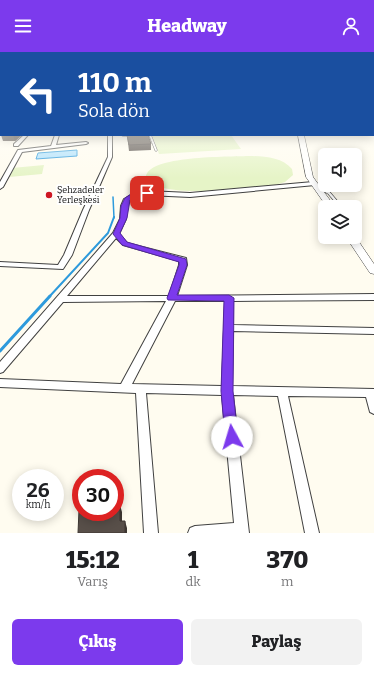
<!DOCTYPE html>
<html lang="tr">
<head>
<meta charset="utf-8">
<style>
  :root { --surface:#fff; --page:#f2f2f2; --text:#202124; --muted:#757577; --accent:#7c3aed }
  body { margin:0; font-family:Bitter,serif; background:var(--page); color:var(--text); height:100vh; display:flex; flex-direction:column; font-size:15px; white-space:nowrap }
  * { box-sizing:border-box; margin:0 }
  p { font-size:13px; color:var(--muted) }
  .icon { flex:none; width:22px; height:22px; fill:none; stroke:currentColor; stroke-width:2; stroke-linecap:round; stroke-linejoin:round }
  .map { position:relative; height:481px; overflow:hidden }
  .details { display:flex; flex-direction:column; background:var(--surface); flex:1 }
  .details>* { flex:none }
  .hud { position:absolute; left:0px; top:0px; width:374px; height:84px; box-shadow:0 2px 10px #0003; background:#1a4fa0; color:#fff; overflow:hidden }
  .buttons { position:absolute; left:318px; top:96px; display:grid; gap:8px }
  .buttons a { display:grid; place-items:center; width:44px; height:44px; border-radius:6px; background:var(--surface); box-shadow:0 2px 10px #0003; font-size:20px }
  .speed { position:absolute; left:12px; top:417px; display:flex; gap:8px; font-size:20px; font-weight:700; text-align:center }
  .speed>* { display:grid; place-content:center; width:52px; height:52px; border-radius:50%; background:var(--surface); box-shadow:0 2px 10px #0003; line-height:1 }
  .speed small { font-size:10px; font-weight:400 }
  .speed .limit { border:6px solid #d22; background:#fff; color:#111 }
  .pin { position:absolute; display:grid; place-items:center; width:34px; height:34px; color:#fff; margin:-17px; border-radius:8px; box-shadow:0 2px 6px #0006 }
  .me { position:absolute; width:44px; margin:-22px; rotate:354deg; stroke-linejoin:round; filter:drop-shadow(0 0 3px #0008) }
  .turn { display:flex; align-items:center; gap:14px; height:84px; padding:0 12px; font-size:18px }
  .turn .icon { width:52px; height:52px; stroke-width:2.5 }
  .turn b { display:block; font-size:28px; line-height:34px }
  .eta { display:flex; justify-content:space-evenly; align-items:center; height:68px; text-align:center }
  .eta b { font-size:24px; font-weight:800; line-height:28px }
  .action { display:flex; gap:8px; margin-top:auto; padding:8px 12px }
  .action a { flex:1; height:46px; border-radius:6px; background:var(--accent); color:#fff; font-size:16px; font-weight:800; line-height:46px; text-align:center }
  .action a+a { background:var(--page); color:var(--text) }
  header { display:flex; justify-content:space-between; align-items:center; height:52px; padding:0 12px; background:var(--accent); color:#fff; font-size:18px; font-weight:800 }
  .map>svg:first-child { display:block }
</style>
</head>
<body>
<header><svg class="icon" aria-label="menu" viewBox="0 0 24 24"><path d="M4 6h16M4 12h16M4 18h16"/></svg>Headway<svg class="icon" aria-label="person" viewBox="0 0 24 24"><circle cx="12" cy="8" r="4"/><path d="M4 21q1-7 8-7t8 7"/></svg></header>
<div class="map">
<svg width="374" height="481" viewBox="0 0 374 481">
  <rect width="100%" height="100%" fill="#fffcf0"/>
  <path fill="#e6f4c7" d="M152,83H231L241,97L159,102Z
    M248,104C263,104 282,105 292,117L293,123L285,130L272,134C247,136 158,148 146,126C145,103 230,105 248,104Z
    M44,113L42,122L9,125L12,116Z"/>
  <path fill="#aee1fd" stroke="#2d9adc" d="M77,98V104L36,107L38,101Z"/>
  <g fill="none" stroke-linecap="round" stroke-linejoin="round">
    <path stroke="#2d9adc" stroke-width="1.5" d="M113,145L114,166"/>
    <path stroke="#2d9adc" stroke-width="2" d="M49,245L108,181L114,165"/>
    <path stroke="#2d9adc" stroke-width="3" d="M0,299L50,244"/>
    <g stroke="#414141" stroke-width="3">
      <path id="service-far1" d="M123,83H134
        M150,83L156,98"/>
    </g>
    <g stroke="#414141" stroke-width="3.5">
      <path id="service" d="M317,134L329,141L341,155"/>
    </g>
    <g stroke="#414141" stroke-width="2">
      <path id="minor" d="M373,79H374V81H373Z
        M24,83H28L18,94H14V92Z
        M55,83H59L56,93L86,90L88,91L86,92L22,100L3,135L0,137V130L18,98L51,94Z
        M108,83H112V105L89,158L72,203L63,217L0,214V210L58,213L64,203L83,158L108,105Z
        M313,130L316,132L315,133L190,145L147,143L135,145L129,148L127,154L126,167L119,182L127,191L186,206L187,213L177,244L374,242V248L233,249V273L374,276V282L233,279L232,334L374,337V362L370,360L366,345L288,344L319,481H305L278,344L233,343L249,481H188L190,476L195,474L234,471L222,343L146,341L158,481H144L136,341L0,335V327L121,332L166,249L63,250L3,320L0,321V310L113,181L120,167L121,154L124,147L131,143L147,139L190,141ZM116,186L123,193L179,209V213L169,244H67ZM175,249H225L222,334L132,332Z"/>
    </g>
    <g stroke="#414141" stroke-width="1">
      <path id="tertiary" d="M298,83H304L313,125L335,155H327L306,125Z
        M355,184L374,212V222L370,221L346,185Z"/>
    </g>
    <use href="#service-far1" stroke="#fff" stroke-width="2"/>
    <use href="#service" stroke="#fff" stroke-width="2.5"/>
    <use href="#minor" fill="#fff" fill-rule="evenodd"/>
    <use href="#tertiary" fill="#fff" fill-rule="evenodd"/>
  </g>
  <path fill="#4c443f" d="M1,83H21V84L15,89H3Z
    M127,83L151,92V98L129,99Z"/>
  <path fill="#3e3733" d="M13,83H21V84L15,89Z
    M120,453L122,460V476L120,469Z
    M125,469L127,476V481H125Z"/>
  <path fill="#584f49" stroke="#3e3733" d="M127,83H148L151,92L129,93Z
    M115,453H120V469H125V481H78L79,458H81V460H115Z"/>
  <linearGradient id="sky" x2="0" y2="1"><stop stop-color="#91c6f0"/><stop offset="0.46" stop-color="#fffef8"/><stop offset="1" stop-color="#fffef8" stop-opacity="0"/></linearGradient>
  <rect width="374" height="126" fill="url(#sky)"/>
  <path fill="#7c3aed" stroke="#51269a" d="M147,139L149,140V142L130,148L127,166L120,181L127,190L186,207L187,213L177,243H229L234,246L233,339L238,385L236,389L232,391L227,389L225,385L221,339L224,249L168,248L167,246L179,213V210L122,193L113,182L120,166L121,154L125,146L131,142Z"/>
  <circle fill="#ce1723" stroke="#fff" stroke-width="1.5" cx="49" cy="143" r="4"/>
  <g text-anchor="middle" stroke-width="4" stroke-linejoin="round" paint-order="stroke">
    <g font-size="9" fill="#0e0e0e" stroke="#fff" text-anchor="start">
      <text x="57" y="141">Şehzadeler<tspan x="57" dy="10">Yerleşkesi</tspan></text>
    </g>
  </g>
</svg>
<div class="buttons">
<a><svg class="icon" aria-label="sound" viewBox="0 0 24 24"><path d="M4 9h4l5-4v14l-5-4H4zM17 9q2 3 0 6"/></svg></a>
<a><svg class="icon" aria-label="layers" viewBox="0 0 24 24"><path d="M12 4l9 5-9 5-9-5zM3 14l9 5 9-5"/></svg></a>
</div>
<div class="speed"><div>26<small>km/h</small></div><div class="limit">30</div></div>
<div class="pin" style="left:147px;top:141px;background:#d93025"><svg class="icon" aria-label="arrive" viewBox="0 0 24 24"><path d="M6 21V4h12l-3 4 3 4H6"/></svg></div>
<svg class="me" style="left:232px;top:385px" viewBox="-20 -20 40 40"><circle r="19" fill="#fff"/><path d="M0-13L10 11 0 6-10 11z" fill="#7c3aed"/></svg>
<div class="hud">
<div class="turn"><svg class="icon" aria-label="left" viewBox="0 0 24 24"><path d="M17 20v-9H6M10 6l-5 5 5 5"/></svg><div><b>110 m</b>Sola dön</div></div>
</div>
</div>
<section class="details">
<div class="eta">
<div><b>15:12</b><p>Varış</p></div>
<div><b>1</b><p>dk</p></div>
<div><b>370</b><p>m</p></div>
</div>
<div class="action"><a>Çıkış</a><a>Paylaş</a></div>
</section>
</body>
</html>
